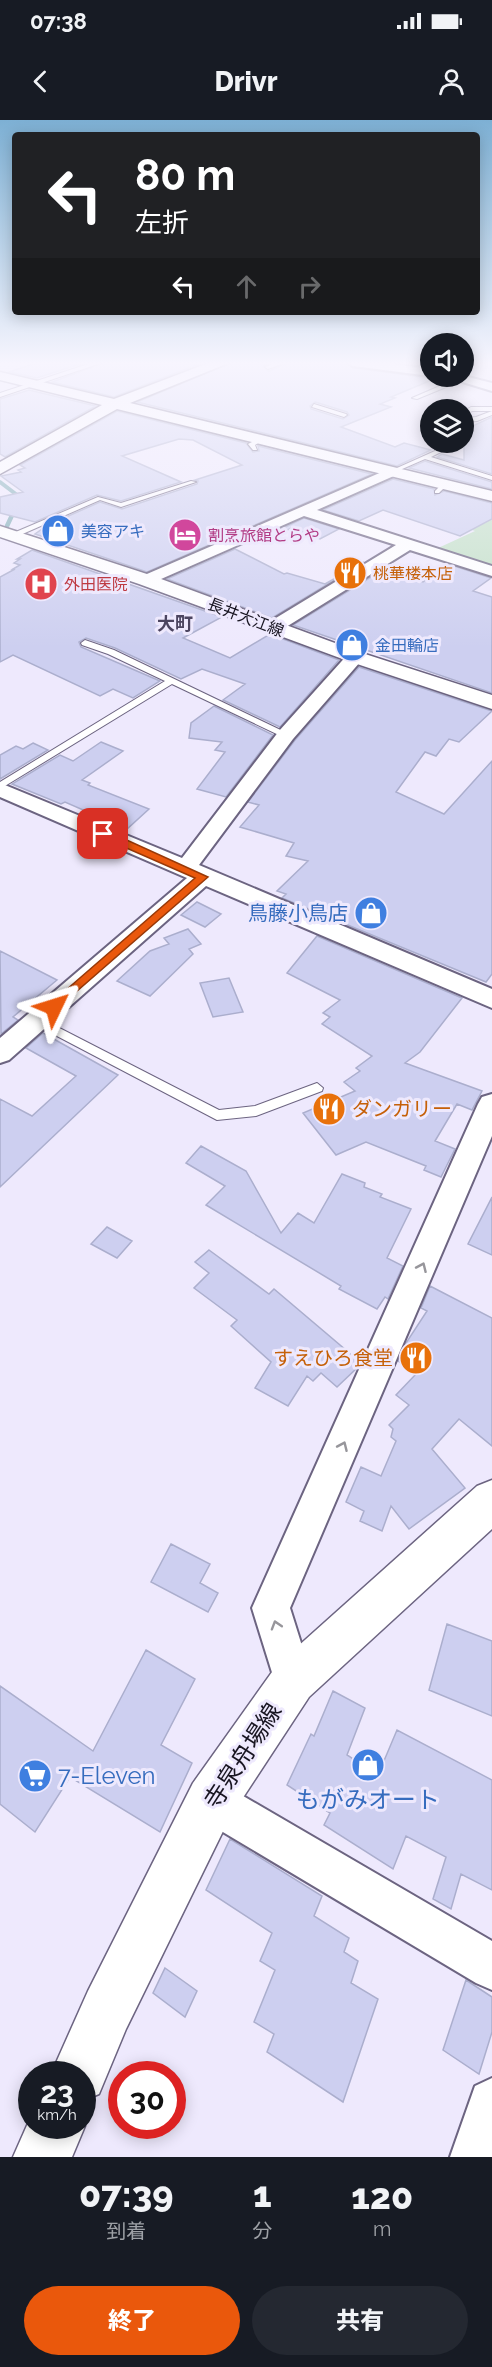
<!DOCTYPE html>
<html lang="ja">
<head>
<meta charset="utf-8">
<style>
  :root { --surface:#171b24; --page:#242831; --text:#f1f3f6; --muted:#9ea1a6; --accent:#ea580c }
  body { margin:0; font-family:Raleway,"Noto Sans JP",sans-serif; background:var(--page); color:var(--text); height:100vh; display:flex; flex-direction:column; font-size:22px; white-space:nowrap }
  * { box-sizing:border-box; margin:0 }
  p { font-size:20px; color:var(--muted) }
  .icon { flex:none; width:33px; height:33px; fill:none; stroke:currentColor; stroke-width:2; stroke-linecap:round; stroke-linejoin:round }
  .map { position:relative; height:2037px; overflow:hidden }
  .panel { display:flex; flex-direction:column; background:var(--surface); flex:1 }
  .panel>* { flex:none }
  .banner { position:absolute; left:12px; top:12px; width:468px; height:183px; border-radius:6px; box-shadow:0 3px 15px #0003; background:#202124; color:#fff; overflow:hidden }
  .fabs { position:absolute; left:420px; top:213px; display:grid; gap:12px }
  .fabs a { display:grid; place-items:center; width:54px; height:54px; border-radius:50%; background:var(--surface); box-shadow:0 3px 15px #0003; font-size:30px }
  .speed { position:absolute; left:18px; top:1941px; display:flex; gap:12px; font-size:30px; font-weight:700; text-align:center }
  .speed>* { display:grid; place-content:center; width:78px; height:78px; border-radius:50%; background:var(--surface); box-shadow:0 3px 15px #0003; line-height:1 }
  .speed small { font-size:15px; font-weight:400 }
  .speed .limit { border:9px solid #d22; background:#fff; color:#111 }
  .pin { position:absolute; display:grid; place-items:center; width:51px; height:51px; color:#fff; margin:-26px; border-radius:12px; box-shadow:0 3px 9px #0006 }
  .me { position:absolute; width:66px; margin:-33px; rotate:49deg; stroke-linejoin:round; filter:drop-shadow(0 0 4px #0008) }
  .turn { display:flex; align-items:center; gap:21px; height:126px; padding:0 24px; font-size:27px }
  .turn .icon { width:78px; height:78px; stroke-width:2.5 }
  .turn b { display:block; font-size:42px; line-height:51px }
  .lanes { display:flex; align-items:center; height:57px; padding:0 24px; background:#0003; justify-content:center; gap:30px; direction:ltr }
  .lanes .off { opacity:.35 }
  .eta { display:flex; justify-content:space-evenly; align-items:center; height:102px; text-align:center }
  .eta b { font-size:36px; font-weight:800; line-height:42px }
  .action { display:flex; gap:12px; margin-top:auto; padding:12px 24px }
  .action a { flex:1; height:69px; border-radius:36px; background:var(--accent); color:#fff; font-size:24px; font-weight:800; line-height:69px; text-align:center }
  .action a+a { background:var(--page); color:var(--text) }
  .status { display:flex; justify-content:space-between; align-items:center; height:42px; padding:0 30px; background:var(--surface); direction:ltr }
  .status svg { height:16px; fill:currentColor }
  header { display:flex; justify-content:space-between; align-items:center; height:78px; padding:0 24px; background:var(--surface); font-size:27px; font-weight:800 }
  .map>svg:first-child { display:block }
</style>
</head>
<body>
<div class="status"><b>07:38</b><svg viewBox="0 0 49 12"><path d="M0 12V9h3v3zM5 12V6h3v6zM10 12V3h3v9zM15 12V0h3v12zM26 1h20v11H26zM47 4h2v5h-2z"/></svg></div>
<header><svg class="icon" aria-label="back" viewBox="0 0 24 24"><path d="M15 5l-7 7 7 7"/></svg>Drivr<svg class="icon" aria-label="person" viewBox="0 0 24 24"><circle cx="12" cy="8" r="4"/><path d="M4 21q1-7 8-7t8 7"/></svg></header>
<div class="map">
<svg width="492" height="2037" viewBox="0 0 492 2037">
  <rect width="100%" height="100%" fill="#eee9fd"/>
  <path fill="#c2e0c6" d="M492,388V447L436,429L475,411L464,407Z"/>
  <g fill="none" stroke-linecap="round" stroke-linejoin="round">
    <path stroke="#7dabb5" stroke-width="4" d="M0,362L21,378
      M13,393L15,389"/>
    <path stroke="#7dabb5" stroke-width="4.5" d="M7,406L14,391"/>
  </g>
  <path fill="#cdcff0" stroke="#abaecd" stroke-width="1.5" fill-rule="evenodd" d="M39,242H86L37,258L9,252Z
    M106,242H204L114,277L52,262Z
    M233,242H270L263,246L269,251L289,242H345L353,248L430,258L441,256L391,277L395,278L380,284L391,287L341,307L395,327L404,323L431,330L397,346L137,282ZM315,282L347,292L349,295L343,299L311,289L310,286Z
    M29,270L96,286L5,337L0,334V279Z
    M117,291L246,323L253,332L259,331L258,326L372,354L147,452L35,414L48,405L100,382L122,389L197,364L198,361L195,360L242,345L193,320L179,319L122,336L181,362L121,381L97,375L35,402L0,393V377L23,372L1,356L21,352L18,350L25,348L20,345Z
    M492,297V354L437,337L442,334L464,340V310Z
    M425,341L492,362V369L409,348Z
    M393,359L434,369L435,375L444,371L492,383V399L460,416L383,390L359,401L323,390Z
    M304,398L339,409L320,419L291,408L286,411L281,409Z
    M235,429L284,454L287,453L325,464L364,442L272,498L167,459Z
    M32,430L222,497L183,518L230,538L270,514L339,540L280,607L223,580L245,564L202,549L181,559L115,528L86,518L79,522L81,527L160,561L133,578L113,569L100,576L13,535L0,542V457L15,449H13L20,445L14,443L20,439H17Z
    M448,444L491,458L473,471L492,477V573L293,505L384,449L423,462Z
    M359,547L492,591L459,622L449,619L436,636L425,632L396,672L444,694L492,641V854L486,862L282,778L286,774L277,771L308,741L286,736L294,723L240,707L259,685L248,682L295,620Z
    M214,586L273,615L226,677L197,669L225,632L215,630L222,622L189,618L191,603Z
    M101,622L123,631L82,660L90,663L88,665L149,689L127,709L65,682L61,684L12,664L60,635L73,641Z
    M33,623L48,630L0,659V635L16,626L23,629Z
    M197,782L221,794L205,807L181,795Z
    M188,809L201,824L189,829L193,834L150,876L117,861L150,831L169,824L164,818Z
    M317,816L462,878L420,932L405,943L482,971L472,990L457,984L435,1021L455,1029L441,1057L424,1050L426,1046L366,1022L336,1035L303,993L355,971L344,962L360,951L356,948L372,936L322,904L330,897L323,893L340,880L287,853Z
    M0,831L57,860L13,897L18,900L1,914Z
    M229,858L243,892L213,897L200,863Z
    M43,913L118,955L0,1067V979L32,996L76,956L26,928Z
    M201,1026L246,1051L281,1113L298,1093L314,1103L342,1054L365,1063L364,1067L382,1074L380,1077L411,1089L387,1138L403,1146L388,1179L385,1177L377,1189L339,1169L341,1166L206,1085L225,1066L186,1043Z
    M492,1077V1135L468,1124Z
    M107,1107L132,1121L117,1138L91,1124Z
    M209,1130L269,1174L274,1169L360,1242L358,1247L337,1267L321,1253L313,1261L307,1256L288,1286L255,1268L271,1242L231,1206L237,1200L194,1168L209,1153L195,1142Z
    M430,1166L492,1198V1326L459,1299L432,1329L465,1368L409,1409L391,1386L382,1411L360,1401L364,1391L346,1382L361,1347L381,1356L396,1321L391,1317L393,1309L389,1305L409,1285L396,1275L417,1253L398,1241L406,1223L427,1191L421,1188Z
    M171,1424L210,1444L200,1463L218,1473L208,1492L151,1462Z
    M447,1504L492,1521V1596L429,1570Z
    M146,1530L195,1559L161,1625L192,1643L160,1712L70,1657L35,1712L0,1684V1566L93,1631Z
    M333,1571L365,1588L347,1635L378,1655L397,1610L492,1660V1770L461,1754L451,1789L433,1779L446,1737L406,1716L393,1749L324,1705L330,1693L287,1665L311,1614L314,1616Z
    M230,1719L322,1776L314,1796L349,1818L344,1832L358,1841L351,1863L378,1879L343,1982L267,1932L274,1914L254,1902L275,1850L260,1841L272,1813L206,1770Z
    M165,1848L197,1871L185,1897L153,1873Z
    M466,1860L492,1877V1912L479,1954L443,1930Z"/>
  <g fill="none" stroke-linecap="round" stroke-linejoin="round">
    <g stroke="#6c6481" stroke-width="2">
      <path id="lane" d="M94,242H104L0,277V273Z
        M277,242H287L268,249L265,247Z
        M461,257L463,260L417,279L412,278Z
        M314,284L346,294L347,295L344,297L312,287Z
        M492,287V291H472L464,295V291L471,287Z
        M492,291V295L477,301L464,302V298L476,297Z
        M258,319L263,320L255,325L257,330H253L248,324Z
        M435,322H441V332L431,337L492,356V360L425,339L393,353L388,352L435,331Z
        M191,361L196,362L121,387L100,380L18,416L11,414L98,377L121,383Z
        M442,364L447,365L439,373H435V371Z
        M85,520L114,530L291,615L283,617L172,564L0,669V662L165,561L108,534L82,525L81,523Z
        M38,897L219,990L255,986L317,963L323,968L322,971L256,996L217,1000L34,904L32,901L34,898Z"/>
    </g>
    <g stroke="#6c6481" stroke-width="4">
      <path id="street" d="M347,242H381L430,249V256L353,246Z
        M443,256H464L492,263V271Z
        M391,348L398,352L396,355L317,390L492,446V456L410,430L278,512H266L263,508L266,504L396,425L304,396L152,463L146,465L138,460L140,457Z
        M355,532L361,533L364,537L361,541L293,619L199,745L492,869V888L206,766L9,940L0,943V918L187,758L0,677V663L182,738L279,611L349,533Z
        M492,974V1016L290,1488L313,1561L307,1575L293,1581L279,1575L252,1488L478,984L482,977Z
        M211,1660L226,1666L492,1821V1870L476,1863L196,1696L190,1681L196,1666Z
        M492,1958V2037H450L475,1966Z"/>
    </g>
    <g stroke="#6c6481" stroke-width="3">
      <path id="secondary" d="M211,242H231L130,283L492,371V381L117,289L0,354V342L102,285L0,260V252L114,279Z
        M492,1360V1409L309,1577L229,1699L126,1909L99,1974L82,1981V1954H51L88,1871L193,1663L277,1545L477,1366Z
        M32,1994V2006H82V2000L85,2006L72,2037H13Z"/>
    </g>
    <g stroke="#6c6481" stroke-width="3">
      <path id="primary" d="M0,406L153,456L362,533L492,575V589L348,541L139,464L0,417Z"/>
    </g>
    <use href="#lane" fill="#fff" fill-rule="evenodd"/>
    <use href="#street" fill="#fff" fill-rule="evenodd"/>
    <use href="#secondary" fill="#fff" fill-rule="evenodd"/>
    <use href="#primary" fill="#fff" fill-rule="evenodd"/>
  </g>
  <defs><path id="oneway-chevron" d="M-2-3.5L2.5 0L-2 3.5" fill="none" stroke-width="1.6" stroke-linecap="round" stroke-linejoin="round" transform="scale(1.5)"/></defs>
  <g stroke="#97969b">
    <use href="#oneway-chevron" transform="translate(422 1147) rotate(-66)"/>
    <use href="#oneway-chevron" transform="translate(343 1326) rotate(-66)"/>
    <use href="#oneway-chevron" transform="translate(276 1505) rotate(-107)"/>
  </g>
  <linearGradient id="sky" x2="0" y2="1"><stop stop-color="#7db0d4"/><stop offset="0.46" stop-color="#f7f5fe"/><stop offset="1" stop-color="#f7f5fe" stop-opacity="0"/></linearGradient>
  <rect width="492" height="528" fill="url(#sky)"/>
  <path fill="#ea580c" stroke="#983908" stroke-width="1.5" d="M99,711H107L208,757L54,891L48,887L50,884L195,758L99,716Z"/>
  <defs>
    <g id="shop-disc" transform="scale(1.725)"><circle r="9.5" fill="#3f7fe0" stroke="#eee9fd"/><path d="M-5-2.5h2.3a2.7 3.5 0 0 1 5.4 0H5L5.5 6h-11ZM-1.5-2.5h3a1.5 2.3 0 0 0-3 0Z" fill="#fff"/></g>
    <g id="hotel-disc" transform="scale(1.725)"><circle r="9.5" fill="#d1479c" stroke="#eee9fd"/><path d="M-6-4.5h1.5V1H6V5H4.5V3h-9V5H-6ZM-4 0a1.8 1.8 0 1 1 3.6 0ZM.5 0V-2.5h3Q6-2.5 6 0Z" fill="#fff"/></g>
    <g id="restaurant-disc" transform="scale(1.725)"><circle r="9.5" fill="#e8710a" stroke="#eee9fd"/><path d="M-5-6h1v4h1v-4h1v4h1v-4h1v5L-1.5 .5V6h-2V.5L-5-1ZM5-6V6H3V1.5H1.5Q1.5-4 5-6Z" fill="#fff"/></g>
    <g id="hospital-disc" transform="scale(1.725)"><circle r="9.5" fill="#e0444e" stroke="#eee9fd"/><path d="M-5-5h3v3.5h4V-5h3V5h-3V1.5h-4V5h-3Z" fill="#fff"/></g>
    <g id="supermarket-disc" transform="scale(1.725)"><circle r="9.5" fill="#3f7fe0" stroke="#eee9fd"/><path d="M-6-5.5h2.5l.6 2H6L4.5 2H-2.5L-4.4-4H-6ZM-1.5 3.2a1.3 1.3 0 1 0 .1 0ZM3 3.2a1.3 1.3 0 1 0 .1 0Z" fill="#fff"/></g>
  </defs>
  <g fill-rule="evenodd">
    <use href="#shop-disc" x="58" y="411"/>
    <use href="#hotel-disc" x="185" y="415"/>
    <use href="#restaurant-disc" x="350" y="453"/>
    <use href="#hospital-disc" x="41" y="464"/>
    <use href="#shop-disc" x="352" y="525"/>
    <use href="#shop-disc" x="371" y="793"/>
    <use href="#restaurant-disc" x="329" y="989"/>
    <use href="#restaurant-disc" x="416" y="1238"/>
    <use href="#shop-disc" x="368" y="1645"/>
    <use href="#supermarket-disc" x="35" y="1656"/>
  </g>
  <g text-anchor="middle" stroke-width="6" stroke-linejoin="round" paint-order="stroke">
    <g font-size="16" fill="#366cbe" stroke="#eee9fd" text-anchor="start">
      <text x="81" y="417">美容アキ</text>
      <text x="375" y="531">金田輪店</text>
    </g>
    <g font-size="16" fill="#b23c85" stroke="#eee9fd" text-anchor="start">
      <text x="208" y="421">割烹旅館とらや</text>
    </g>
    <g font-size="16" fill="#c56008" stroke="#eee9fd" text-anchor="start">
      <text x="373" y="459">桃華楼本店</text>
    </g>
    <g font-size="16" fill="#be3a42" stroke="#eee9fd" text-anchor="start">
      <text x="64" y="470">外田医院</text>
    </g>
    <g font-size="16" fill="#181521" stroke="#eee9fd">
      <text transform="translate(246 497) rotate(21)" y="6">長井大江線</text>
    </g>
    <g font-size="18" font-weight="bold" fill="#4c4560" stroke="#eee9fd">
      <text x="175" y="510">大町</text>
    </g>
    <g font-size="20" fill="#366cbe" stroke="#eee9fd" text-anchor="end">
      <text x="348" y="800">鳥藤小鳥店</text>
    </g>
    <g font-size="20" fill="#c56008" stroke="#eee9fd" text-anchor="start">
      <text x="352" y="996">ダンガリー</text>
      <text x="393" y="1245" text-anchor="end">すえひろ食堂</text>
    </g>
    <g font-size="24" fill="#181521" stroke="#eee9fd">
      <text transform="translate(243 1636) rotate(-57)" y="8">寺泉舟場線</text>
    </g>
    <g font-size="24" fill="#366cbe" stroke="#eee9fd" text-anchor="start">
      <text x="58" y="1664">7-Eleven</text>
      <text x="368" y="1688" text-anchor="middle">もがみオート</text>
    </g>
  </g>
</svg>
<div class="fabs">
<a><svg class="icon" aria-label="sound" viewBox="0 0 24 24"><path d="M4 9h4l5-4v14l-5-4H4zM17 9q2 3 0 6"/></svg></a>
<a><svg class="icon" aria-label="layers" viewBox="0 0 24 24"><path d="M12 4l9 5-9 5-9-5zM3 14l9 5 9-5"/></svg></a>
</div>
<div class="speed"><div>23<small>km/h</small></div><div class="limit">30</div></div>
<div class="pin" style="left:103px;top:714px;background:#d93025"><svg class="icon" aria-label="arrive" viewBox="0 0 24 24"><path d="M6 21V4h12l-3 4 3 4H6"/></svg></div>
<svg class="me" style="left:54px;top:887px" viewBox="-20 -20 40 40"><path d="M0-17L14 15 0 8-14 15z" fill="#ea580c" stroke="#fff" stroke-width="4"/></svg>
<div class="banner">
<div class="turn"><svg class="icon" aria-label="left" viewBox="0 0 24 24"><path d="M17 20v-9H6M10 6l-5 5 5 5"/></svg><div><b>80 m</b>左折</div></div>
<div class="lanes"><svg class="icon" aria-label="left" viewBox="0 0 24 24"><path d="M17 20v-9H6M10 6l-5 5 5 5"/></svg><svg class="icon off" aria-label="ahead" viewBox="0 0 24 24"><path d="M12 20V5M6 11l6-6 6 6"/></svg><svg class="icon off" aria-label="right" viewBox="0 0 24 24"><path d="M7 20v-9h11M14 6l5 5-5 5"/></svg></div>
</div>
</div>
<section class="panel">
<div class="eta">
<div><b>07:39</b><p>到着</p></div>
<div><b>1</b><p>分</p></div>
<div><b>120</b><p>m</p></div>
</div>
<div class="action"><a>終了</a><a>共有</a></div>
</section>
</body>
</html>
